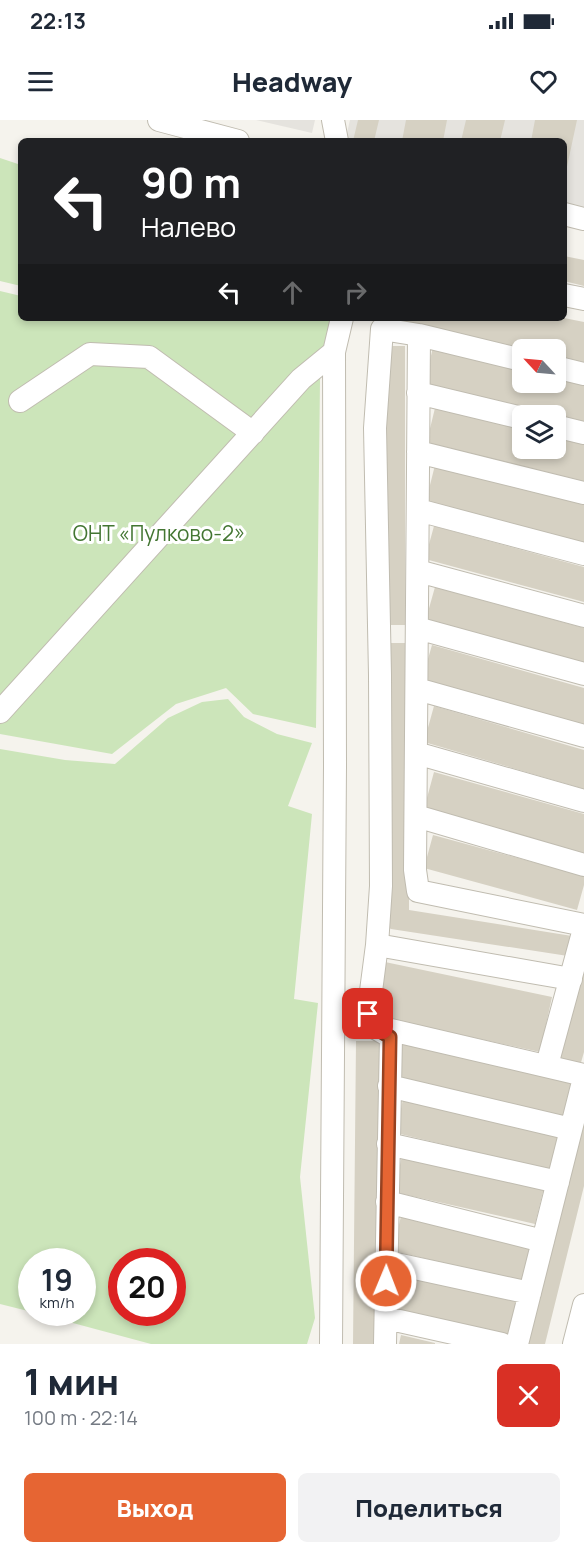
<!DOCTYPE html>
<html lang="ru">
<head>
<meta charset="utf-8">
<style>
  :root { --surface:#fff; --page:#f2f2f3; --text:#1f2937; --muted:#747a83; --accent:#e66533 }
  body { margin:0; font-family:Manrope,sans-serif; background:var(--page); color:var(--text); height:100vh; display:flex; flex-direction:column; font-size:22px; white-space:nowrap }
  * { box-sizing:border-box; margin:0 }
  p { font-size:20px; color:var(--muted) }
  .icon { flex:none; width:33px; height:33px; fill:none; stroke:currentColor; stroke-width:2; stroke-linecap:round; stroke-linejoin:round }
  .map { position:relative; height:1224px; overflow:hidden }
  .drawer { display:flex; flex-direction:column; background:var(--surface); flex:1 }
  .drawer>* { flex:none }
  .guide { position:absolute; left:18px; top:18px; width:549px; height:183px; border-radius:9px; box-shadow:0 3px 9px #0003; background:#202124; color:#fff; overflow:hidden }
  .needle { width:39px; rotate:296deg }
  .controls { position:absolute; left:512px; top:219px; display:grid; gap:12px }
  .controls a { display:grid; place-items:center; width:54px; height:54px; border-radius:9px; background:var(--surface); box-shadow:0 3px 9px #0003; font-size:30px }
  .speed { position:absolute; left:18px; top:1128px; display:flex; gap:12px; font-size:30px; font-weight:700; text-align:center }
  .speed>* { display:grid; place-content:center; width:78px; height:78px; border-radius:50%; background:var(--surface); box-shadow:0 3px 9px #0003; line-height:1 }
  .speed small { font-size:15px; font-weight:400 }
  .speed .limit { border:9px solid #d22; background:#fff; color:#111 }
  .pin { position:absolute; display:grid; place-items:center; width:51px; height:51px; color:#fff; margin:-26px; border-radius:12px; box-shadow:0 3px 9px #0006 }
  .me { position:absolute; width:66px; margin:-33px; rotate:1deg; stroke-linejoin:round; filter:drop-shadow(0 0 4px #0008) }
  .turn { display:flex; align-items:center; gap:21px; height:126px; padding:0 24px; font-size:27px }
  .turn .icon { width:78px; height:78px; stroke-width:2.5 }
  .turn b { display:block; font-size:42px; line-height:51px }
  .lanes { display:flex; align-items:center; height:57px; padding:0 24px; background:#0003; justify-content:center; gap:30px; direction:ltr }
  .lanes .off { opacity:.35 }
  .round { display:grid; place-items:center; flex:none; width:63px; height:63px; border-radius:9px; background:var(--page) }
  .head { display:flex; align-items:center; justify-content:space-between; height:102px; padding:0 24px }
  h1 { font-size:36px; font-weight:800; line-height:45px }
  .cta { display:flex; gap:12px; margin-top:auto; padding:12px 24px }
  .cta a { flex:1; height:69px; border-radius:9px; background:var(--accent); color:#fff; font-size:24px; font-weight:800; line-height:69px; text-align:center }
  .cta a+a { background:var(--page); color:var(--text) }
  .status { display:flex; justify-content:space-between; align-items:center; height:42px; padding:0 30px; background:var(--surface); direction:ltr }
  .status svg { height:16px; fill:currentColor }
  header { display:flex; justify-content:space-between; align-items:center; height:78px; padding:0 24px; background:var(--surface); font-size:27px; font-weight:800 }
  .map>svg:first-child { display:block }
</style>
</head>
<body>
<div class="status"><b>22:13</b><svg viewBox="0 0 49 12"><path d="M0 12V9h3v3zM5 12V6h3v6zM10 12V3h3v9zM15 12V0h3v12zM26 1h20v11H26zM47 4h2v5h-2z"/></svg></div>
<header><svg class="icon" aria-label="menu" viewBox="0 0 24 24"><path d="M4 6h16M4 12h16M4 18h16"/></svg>Headway<svg class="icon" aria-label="heart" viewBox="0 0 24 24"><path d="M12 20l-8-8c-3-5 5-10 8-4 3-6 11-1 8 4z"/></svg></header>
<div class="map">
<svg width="584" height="1224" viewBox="0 0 584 1224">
  <rect width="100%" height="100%" fill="#f5f3ed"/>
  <path fill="#e5e3de" d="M256,0H315L312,13Z
    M350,0H584V90L564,85V21H345Z"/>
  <path fill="#cce5ba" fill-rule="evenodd" d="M0,38L21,45V166L0,161Z
    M0,171L21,176V198L118,200L330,198L320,260L316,608L253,594L226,568L176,584L112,634L0,614Z
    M228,579L244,597L277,614L312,623L288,686L312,694L294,879L318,883L300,1057L315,1198L307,1224H151L32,1192H82V1142H32V1192L0,1184V629L65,640L115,644L168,598L202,582ZM122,1142H172V1192H122Z"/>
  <path fill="#d6d1c3" d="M358,0H379L374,21H353Z
    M406,0H447L443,21H402Z
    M466,0H505L500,21H461Z
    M535,0H577L565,56L564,21H531Z
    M564,136L584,140V166L564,161Z
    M384,198H564L584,202V247L555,240V230H522Z
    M385,226H405V505H385Z
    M433,227L522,248V262H555V256L584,263V304L555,296H548L424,266Z
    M435,288L522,309V328H555V317L584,324V363L426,325Z
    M435,345L584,385V423L426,381Z
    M434,406L584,447V482L425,439Z
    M435,467L584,508V543L426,499Z
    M388,523H409V790L572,816L568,836L391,809L388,807Z
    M432,525L584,568V606L422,560Z
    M434,586L584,630V669L424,622Z
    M434,652L584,694V733L424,689Z
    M433,715L584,756V765L577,790L424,748Z
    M385,842L552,877L540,932L374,896Z
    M584,850V932L580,946L559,941Z
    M403,920L576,961L567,998L394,957Z
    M356,921H381L377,1224H353Z
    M403,979L559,1016L551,1050L396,1013Z
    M584,993V1066L545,1224H526Z
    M402,1036L544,1068L535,1104L394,1072Z
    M401,1096L534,1128L526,1162L393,1131Z
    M404,1156L517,1182L509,1216L396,1190Z
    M401,1215L435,1223V1224H399Z"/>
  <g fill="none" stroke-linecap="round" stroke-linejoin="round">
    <g stroke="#c0bcb0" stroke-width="24">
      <path id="minor" d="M159,0L238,21
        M333,0L337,21
        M564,94L584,99
        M564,175L584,179
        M419,215L415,750L418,771L584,805
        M555,247L584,254
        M418,273L522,298
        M20,281L90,234L149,237L253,313
        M555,306L584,313
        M418,332L584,373
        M418,390L584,434
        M418,451L584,496
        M417,508L584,554
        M417,569L584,616
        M0,592L301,259L334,232L342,198
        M416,633L584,681
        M416,696L584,745
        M377,825L571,859
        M378,907L584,955
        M547,945L584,809
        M389,966L571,1009
        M388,1024L558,1062
        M387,1082L543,1121
        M387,1142L530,1173
        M386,1198L502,1224
        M331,1224L335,645L334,232
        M385,1224L391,917L372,906L368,894L377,825L381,766L380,555L375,308L382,209L419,215L522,240
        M517,1224L584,958
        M574,1224L584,1185"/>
    </g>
    <use href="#minor" stroke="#fff" stroke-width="22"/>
  </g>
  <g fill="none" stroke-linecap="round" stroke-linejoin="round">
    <g stroke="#964221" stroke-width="15">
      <path id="route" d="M368,894L372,906L390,917L386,1161"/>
    </g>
    <use href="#route" stroke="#e66533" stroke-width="10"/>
  </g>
  <g text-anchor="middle" stroke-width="6" stroke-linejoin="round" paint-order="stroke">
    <g font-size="21" fill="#437632" stroke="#fff">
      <text x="159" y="421">ОНТ «Пулково-2»</text>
    </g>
  </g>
</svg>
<div class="controls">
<a><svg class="needle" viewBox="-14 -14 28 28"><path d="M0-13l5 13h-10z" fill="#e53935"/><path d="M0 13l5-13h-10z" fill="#747a83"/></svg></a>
<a><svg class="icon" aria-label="layers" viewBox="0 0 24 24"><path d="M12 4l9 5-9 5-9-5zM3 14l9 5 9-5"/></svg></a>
</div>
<div class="speed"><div>19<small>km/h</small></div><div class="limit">20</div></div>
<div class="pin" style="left:368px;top:894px;background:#d93025"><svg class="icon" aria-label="arrive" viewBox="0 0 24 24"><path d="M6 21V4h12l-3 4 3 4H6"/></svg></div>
<svg class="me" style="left:386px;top:1161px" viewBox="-20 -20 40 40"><circle r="17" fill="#e66533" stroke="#fff" stroke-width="3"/><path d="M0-11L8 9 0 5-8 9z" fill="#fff"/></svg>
<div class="guide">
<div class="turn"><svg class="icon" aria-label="left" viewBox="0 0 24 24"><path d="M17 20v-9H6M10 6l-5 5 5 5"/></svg><div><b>90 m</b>Налево</div></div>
<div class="lanes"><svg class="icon" aria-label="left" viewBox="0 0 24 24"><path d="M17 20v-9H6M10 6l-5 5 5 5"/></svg><svg class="icon off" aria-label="ahead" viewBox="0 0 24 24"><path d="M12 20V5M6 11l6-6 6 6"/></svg><svg class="icon off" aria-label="right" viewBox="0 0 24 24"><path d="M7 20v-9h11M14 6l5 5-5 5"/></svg></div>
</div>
</div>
<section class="drawer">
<div class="head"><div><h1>1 мин</h1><p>100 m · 22:14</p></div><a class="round" style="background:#d93025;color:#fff"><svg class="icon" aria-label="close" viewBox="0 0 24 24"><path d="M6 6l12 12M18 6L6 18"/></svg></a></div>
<div class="cta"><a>Выход</a><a>Поделиться</a></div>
</section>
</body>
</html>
